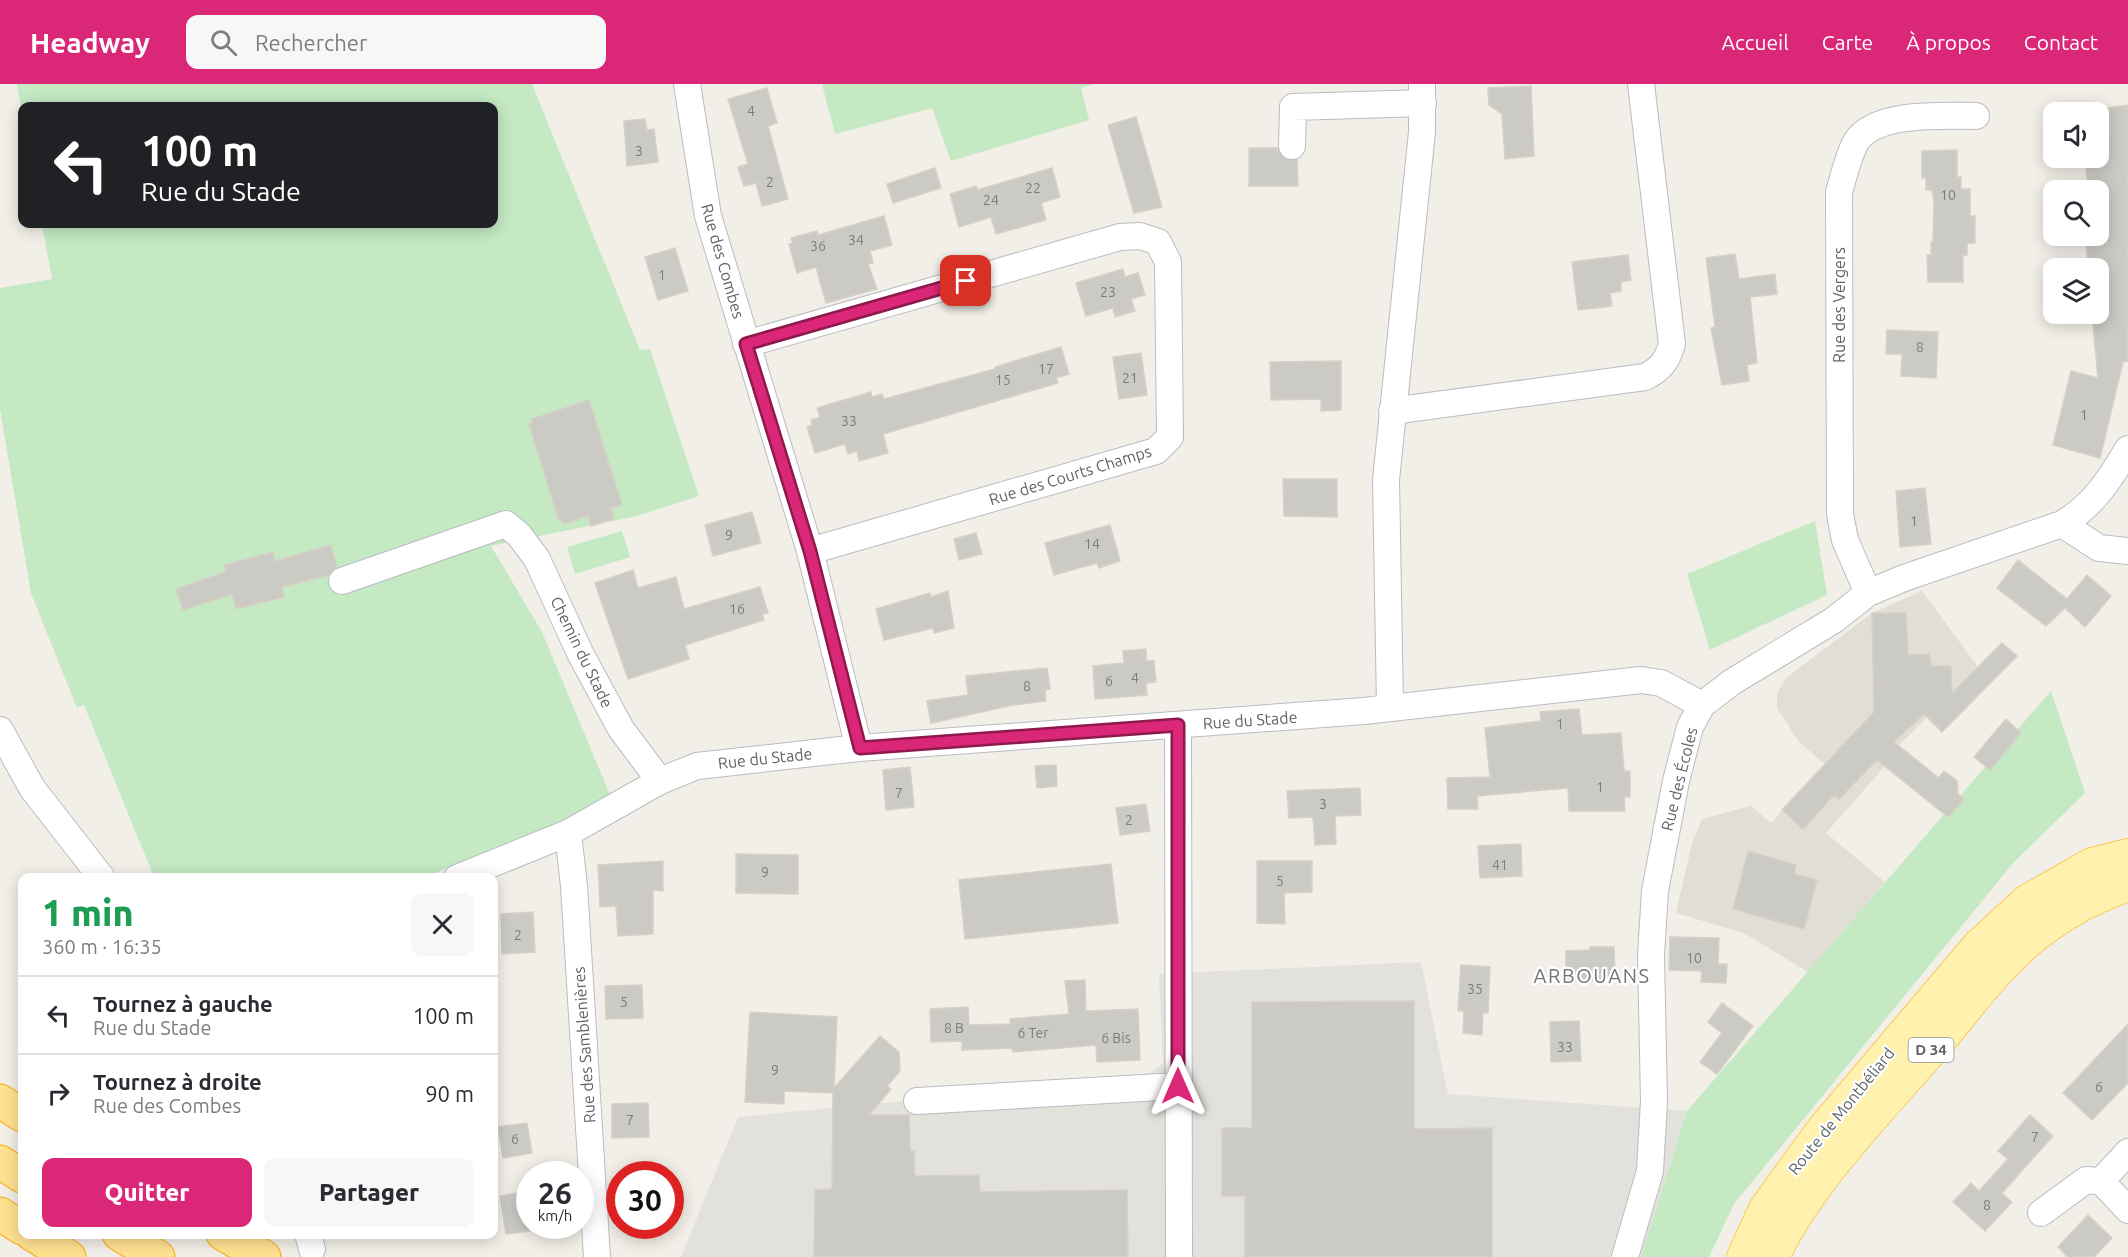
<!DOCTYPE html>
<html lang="fr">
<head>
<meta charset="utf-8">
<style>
  :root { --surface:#fff; --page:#f7f7f7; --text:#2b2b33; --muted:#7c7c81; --line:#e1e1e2; --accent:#db2777 }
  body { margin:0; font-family:Ubuntu,sans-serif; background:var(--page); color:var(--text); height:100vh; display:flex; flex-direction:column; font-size:22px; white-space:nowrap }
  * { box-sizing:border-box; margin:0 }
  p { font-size:20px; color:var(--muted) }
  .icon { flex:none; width:33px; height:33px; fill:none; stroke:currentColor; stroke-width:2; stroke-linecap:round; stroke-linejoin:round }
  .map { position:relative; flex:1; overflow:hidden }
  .drawer { position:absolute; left:18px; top:789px; width:480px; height:366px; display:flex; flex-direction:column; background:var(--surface); border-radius:12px; box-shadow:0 3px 15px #0003 }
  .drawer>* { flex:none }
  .top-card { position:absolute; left:18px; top:18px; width:480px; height:126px; border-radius:12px; box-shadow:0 3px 15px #0003; background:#202124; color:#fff; overflow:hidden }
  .controls { position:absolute; left:2043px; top:18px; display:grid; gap:12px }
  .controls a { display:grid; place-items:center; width:66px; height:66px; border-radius:12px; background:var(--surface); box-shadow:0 3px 15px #0003; font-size:30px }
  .speed { position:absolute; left:516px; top:1077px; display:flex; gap:12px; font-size:30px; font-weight:700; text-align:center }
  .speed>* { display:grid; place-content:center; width:78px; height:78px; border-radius:50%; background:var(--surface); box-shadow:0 3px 15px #0003; line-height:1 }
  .speed small { font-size:15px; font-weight:400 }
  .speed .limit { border:9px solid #d22; background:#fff; color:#111 }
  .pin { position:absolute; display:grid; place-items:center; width:51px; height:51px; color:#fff; margin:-26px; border-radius:12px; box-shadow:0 3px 9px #0006 }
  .me { position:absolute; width:66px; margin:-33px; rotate:0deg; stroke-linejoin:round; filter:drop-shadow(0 0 4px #0008) }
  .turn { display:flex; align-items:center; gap:21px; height:126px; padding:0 24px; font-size:27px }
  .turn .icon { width:78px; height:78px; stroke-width:2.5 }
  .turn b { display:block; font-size:42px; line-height:51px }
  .round { display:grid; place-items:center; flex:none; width:63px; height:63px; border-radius:12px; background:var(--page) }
  .overview { display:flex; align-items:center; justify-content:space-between; height:102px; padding:0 24px }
  h1 { font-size:36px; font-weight:800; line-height:45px; color:#1e9e55 }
  .button { display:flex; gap:12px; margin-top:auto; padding:12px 24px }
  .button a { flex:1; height:69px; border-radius:12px; background:var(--accent); color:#fff; font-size:24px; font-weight:800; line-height:69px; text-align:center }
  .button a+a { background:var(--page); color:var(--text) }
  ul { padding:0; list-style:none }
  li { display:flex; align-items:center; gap:18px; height:78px; padding:0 24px; border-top:2px solid var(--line) }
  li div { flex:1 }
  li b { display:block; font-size:22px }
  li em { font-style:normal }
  header { display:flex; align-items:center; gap:36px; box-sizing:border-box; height:84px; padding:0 30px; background:var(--accent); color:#fff }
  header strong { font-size:28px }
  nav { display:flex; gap:33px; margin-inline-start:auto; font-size:21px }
  .search { width:420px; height:54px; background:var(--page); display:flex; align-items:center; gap:15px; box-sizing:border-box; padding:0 21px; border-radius:12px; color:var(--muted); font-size:22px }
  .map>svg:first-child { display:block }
</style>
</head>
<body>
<header>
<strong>Headway</strong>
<div class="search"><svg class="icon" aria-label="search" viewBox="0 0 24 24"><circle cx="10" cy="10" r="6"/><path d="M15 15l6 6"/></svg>Rechercher</div>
<nav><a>Accueil</a><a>Carte</a><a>À propos</a><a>Contact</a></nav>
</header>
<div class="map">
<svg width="2128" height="1173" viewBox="0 0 2128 1173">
  <rect width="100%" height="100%" fill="#f1efe7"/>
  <path fill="#e2e1db" d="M1421,878L1448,1010L1687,1027L1641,1173H681L738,1033L1144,994L1163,979L1159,890Z"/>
  <path fill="#e1ded5" d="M1922,507L1978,583L1882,678L1885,682L1826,749L1885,798L1808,888L1744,849L1676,829L1692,759L1702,735L1751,722L1771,739L1825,680L1799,658L1777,624V609L1786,594L1872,529Z"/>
  <path fill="#c4e9c3" d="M17,0H532L640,266L650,265L699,412L637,432L491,462L542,548L610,711L562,738L425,793H154L84,621L77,624L31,509L0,325V204L52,195L42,140H494V22H22V29Z
    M822,0H1094L1081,4L1089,36L951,77L932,24L835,50Z
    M1815,437L1827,511L1710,566L1687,490Z
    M622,447L630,473L575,490L567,463Z
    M2051,607L2085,709L2014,778L1734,1120L1709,1173H1641L1687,1027Z"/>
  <path fill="#cccac4" stroke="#d6d1c5" stroke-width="1.5" d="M1531,2L1534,72L1505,75L1502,30L1489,21L1488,4Z
    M767,4L777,39L768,42L788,115L762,122L756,99L744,102L738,83L748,80L728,15Z
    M2128,21V277L2123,278L2100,374L2053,361L2071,287L2098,294L2092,230H2098V184H2088L2086,157L2098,156V106H2088L2085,74H2098V50L2110,49L2108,24Z
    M1136,33L1162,123L1134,129L1108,41Z
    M645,35L647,46L654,45L658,78L627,82L624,37Z
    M1249,64H1277L1285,75L1297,76L1298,102H1249Z
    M1957,66V93H1961V105H1970V132H1975V159H1967V171H1963V198H1928L1927,171H1931V158H1933L1934,118L1932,106H1926V94H1922V67Z
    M935,84L941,104L893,119L887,100Z
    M1052,84L1060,113L1041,119L1046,136L996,150L991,133L959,143L950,110L976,102L977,106Z
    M884,132L892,161L870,167L873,179L868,180L877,205L826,219L816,183L797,189L789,160L793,159L791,154L817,147L818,151Z
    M675,164L688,207L658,216L645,173Z
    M1735,170L1739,195L1775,190L1777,210L1750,213L1757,279L1747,281L1749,297L1722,301L1711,244L1715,243L1706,174Z
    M1628,171L1631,196L1621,198V207L1610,209L1612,222L1578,226L1572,178Z
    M1123,185L1125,193L1138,189L1145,211L1131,215L1135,227L1115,233L1113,224L1086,232L1076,199Z
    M1887,246L1938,248L1936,294L1901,292L1902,270H1886Z
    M1061,263L1069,290L1056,294L1058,299L883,350L888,369L859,377L857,367L848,370L845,360L815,369L807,343L812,341L811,336L820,333L817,324L871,308L872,313L882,310L884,315L995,285V283Z
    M1141,269L1147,311L1119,315L1113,273Z
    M1341,277V326L1321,327V315L1271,316L1270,278Z
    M589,316L622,421L611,424L614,435L591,442L588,432L564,440L562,436L559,437L529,340L532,339L531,335Z
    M1283,395H1337V433L1284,432Z
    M1925,404L1931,460L1900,463L1896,407Z
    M752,428L761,459L713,472L705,441Z
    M1110,441L1120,477L1099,484L1097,479L1054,491L1045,459Z
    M976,449L982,470L959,476L954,455Z
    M331,461L337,483L329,491L282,503L284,513L236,525L232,510L183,526L176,505L226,488L224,481L273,468L275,477Z
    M2018,476L2067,515L2087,491L2111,512L2085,543L2065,524L2046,542L1997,504Z
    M633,486L638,504L676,493L684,525L760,503L768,529L762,530L764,536L685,561L689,575L628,595L595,499Z
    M948,507L954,544L934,549L933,544L884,556L876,525L930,509L931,513Z
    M1872,529H1906L1908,571L1929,570L1931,582H1951L1952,609L2002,559L2017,572L1942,648L1924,630L1894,658L1939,694L1944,687L1957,697L1958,710L1964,715L1948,733L1877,676L1839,715L1834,711L1803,745L1782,726L1874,628Z
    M1146,565V577H1154L1156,598L1146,599L1147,611L1095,615L1093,582L1124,579L1123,567Z
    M1047,584L1050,605L1045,606L1046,617L1013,621L931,639L927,617L968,611L966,592Z
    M1579,625L1582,651L1621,649L1624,687H1630V713H1624L1625,727H1569L1568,704L1477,712L1478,725H1448L1447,694L1490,693L1485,644L1541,637L1540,628Z
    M2006,635L2021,649L1990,686L1974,673Z
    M1056,681L1057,702L1037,704L1035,682Z
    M910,683L914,723L886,726L883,686Z
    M1360,704L1361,731L1335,732L1336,760L1315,761L1313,733L1289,734L1287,707Z
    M1146,720L1150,747L1120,751L1116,724Z
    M1521,760L1522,792L1480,794L1478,762Z
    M1748,767L1796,781L1794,790L1817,796L1804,845L1733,825Z
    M736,770L798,771V810L736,809Z
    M663,777V807L653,806V850L618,852L616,822L600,823L598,781Z
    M1257,777H1312V808L1284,809L1285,840L1257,839Z
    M1111,780L1118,839L965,855L959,796Z
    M533,828L535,868L502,870L501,830Z
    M1670,853L1719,854L1718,880H1727L1726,899L1701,898L1702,887L1669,886Z
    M1590,863H1614L1615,896L1566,897V867L1590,866Z
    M1461,881L1490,883L1488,929H1483L1482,951L1463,949L1464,927H1458Z
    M1085,896L1086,927L1138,925L1140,976L1097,978L1096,961L1013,968L1012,964L962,966V957L931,958L930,925L968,923L969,941L1010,940V935L1069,930L1065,897Z
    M642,901L643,934L606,935L605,902Z
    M1414,917V1045L1492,1044V1173H1245V1112H1222V1044H1252V918Z
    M1722,919L1753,942L1717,990L1700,978L1722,949L1708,938Z
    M750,928L837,933L834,1004L880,952L899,968L900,987L887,1002L891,1005L869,1031H909L910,1067H914L915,1092L979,1091L980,1108L1127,1106L1128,1173H814L815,1106L832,1105L833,1009L784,1007V1020L745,1018Z
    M1579,937L1581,977L1551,978L1550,938Z
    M2128,940V999L2092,1036L2063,1009Z
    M648,1019L649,1053L612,1054V1020Z
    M2030,1031L2053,1052L2002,1109L2012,1118L1985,1147L1953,1118L1971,1099L1979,1107L2008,1075L1998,1067Z
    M527,1039L532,1069L503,1074L498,1043Z
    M523,1108L529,1147L506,1150L500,1112Z
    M2088,1131L2112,1154L2094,1173H2068L2058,1163Z"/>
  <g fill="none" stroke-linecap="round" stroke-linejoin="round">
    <g stroke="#b9bdc1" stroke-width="28">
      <path id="minor" d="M687,0L708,132L810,467L859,664
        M1292,62L1293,23L1423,19
        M746,260L1120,153L1140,152L1158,158L1168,178L1170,353L1156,367L810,467
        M1392,327L1645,293C1661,285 1667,277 1672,260L1641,0
        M2062,440L2099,464L2128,467
        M342,497L506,440L519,451L537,475L580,569L621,645L660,697
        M1868,509L1845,456L1840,430L1839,108C1844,92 1848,72 1856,58C1875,27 1945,32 1976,32
        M1390,623L1386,396L1422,48V0
        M1178,641L1179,1173
        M0,646L32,704L102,794
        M568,749L574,802L597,1173
        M457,794L568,749L660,697L697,682L859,664L1364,627L1641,596L1661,599L1702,621
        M917,1017L1178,1002
        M2128,1068L2101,1097L2128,1126
        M2041,1129L2086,1096L2101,1097
        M308,1150L312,1165
        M1625,1173L1650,1087L1654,1017L1651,871L1655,807L1676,697L1690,643L1702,621L1732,598L1834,536L1868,509L1904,494L2062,440C2093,422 2110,395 2128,365"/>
    </g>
    <g stroke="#f8ca59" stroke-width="34">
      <path id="major" d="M1743,1173L1765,1125L1823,1045L1979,861L2027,817L2092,780L2128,771
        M1773,1173C1807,1099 1882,1024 1936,961C1969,922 2002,875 2044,845C2069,826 2099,811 2128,801"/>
    </g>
    <g stroke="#f8a800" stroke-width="35">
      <path id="highway" d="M0,1017L22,1031
        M0,1078L22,1092
        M0,1130L22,1144
        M32,1150L69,1173
        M119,1150L158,1173
        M223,1150L264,1173"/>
    </g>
    <use href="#minor" stroke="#fff" stroke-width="26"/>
    <use href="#major" stroke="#fff1ae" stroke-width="32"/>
    <use href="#highway" stroke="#ffe190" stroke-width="33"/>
  </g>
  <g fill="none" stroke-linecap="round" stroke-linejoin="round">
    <g stroke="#8e194d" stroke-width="15">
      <path id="route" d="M966,197L746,260L810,467L860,664L1178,641V1002"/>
    </g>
    <use href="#route" stroke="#db2777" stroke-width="10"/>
  </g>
  <g text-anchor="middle" stroke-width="4.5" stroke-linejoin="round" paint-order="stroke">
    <g font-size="14" fill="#7a7d7f">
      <text x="751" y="32">4</text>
      <text x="639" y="72">3</text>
      <text x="770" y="103">2</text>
      <text x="1033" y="109">22</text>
      <text x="1948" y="116">10</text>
      <text x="991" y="121">24</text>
      <text x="856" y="161">34</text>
      <text x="818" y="167">36</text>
      <text x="662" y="196">1</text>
      <text x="1108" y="213">23</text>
      <text x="1920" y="268">8</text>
      <text x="1046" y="290">17</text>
      <text x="1130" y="299">21</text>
      <text x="1003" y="301">15</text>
      <text x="2084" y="336">1</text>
      <text x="849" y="342">33</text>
      <text x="1914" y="442">1</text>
      <text x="729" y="456">9</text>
      <text x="1092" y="465">14</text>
      <text x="737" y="530">16</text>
      <text x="1135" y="599">4</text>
      <text x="1109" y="602">6</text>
      <text x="1027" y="607">8</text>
      <text x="1560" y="645">1</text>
      <text x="1600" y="708">1</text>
      <text x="899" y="714">7</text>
      <text x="1323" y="725">3</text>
      <text x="1129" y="741">2</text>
      <text x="1500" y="786">41</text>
      <text x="765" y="793">9</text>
      <text x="1280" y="802">5</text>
      <text x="518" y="856">2</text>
      <text x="1694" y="879">10</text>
      <text x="1475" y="910">35</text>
      <text x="624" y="923">5</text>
      <text x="954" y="949">8 B</text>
      <text x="1033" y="954">6 Ter</text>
      <text x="1116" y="959">6 Bis</text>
      <text x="1565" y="968">33</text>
      <text x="775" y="991">9</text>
      <text x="2099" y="1008">6</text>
      <text x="630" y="1041">7</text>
      <text x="2035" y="1058">7</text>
      <text x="515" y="1060">6</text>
      <text x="1987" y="1126">8</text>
    </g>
    <rect fill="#fff" stroke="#8e9295" stroke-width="1.5" x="1908.5" y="954" width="45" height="24" rx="4.5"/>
    <g font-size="15" font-weight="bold" fill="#5e6368">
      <text x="1931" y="971">D 34</text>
    </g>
    <g font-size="16" fill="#5e6368" stroke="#fff">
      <text transform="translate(723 177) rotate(74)" y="6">Rue des Combes</text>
      <text transform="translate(1839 221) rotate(-90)" y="6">Rue des Vergers</text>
      <text transform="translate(1070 391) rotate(-17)" y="6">Rue des Courts Champs</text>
      <text transform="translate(582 568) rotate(64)" y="6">Chemin du Stade</text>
      <text transform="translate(1250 636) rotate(-4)" y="6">Rue du Stade</text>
      <text transform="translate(765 674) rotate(-6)" y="6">Rue du Stade</text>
      <text transform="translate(1679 695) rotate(-76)" y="6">Rue des Écoles</text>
      <text transform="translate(584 961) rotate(-94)" y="6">Rue des Samblenières</text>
      <text transform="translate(1841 1027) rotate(-51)" y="6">Route de Montbéliard</text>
    </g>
    <g font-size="20" letter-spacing="1.5" fill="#6f757a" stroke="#fff">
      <text x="1592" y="899">ARBOUANS</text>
    </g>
  </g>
</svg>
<div class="controls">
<a><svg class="icon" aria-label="sound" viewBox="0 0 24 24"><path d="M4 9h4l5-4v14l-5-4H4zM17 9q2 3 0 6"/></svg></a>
<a><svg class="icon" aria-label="search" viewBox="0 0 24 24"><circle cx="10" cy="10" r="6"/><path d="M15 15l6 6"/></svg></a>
<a><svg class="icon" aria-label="layers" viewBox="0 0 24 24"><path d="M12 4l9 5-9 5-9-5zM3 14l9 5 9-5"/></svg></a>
</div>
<div class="speed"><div>26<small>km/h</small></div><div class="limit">30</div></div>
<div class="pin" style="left:966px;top:197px;background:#d93025"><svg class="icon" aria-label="arrive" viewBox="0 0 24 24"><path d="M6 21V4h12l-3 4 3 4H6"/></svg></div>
<svg class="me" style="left:1178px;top:1002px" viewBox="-20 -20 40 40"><path d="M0-17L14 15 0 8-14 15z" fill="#db2777" stroke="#fff" stroke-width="4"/></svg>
<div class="top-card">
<div class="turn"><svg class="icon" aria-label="left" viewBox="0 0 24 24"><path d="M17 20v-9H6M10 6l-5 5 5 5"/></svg><div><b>100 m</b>Rue du Stade</div></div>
</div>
<section class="drawer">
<div class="overview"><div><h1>1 min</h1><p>360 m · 16:35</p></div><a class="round"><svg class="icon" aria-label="close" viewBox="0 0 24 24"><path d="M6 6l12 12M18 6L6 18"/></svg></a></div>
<ul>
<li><svg class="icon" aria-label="left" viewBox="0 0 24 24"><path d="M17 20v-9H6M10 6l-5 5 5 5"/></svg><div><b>Tournez à gauche</b><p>Rue du Stade</p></div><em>100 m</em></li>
<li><svg class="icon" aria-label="right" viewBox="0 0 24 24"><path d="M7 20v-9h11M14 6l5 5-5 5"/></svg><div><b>Tournez à droite</b><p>Rue des Combes</p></div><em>90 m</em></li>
</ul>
<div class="button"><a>Quitter</a><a>Partager</a></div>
</section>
</div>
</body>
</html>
